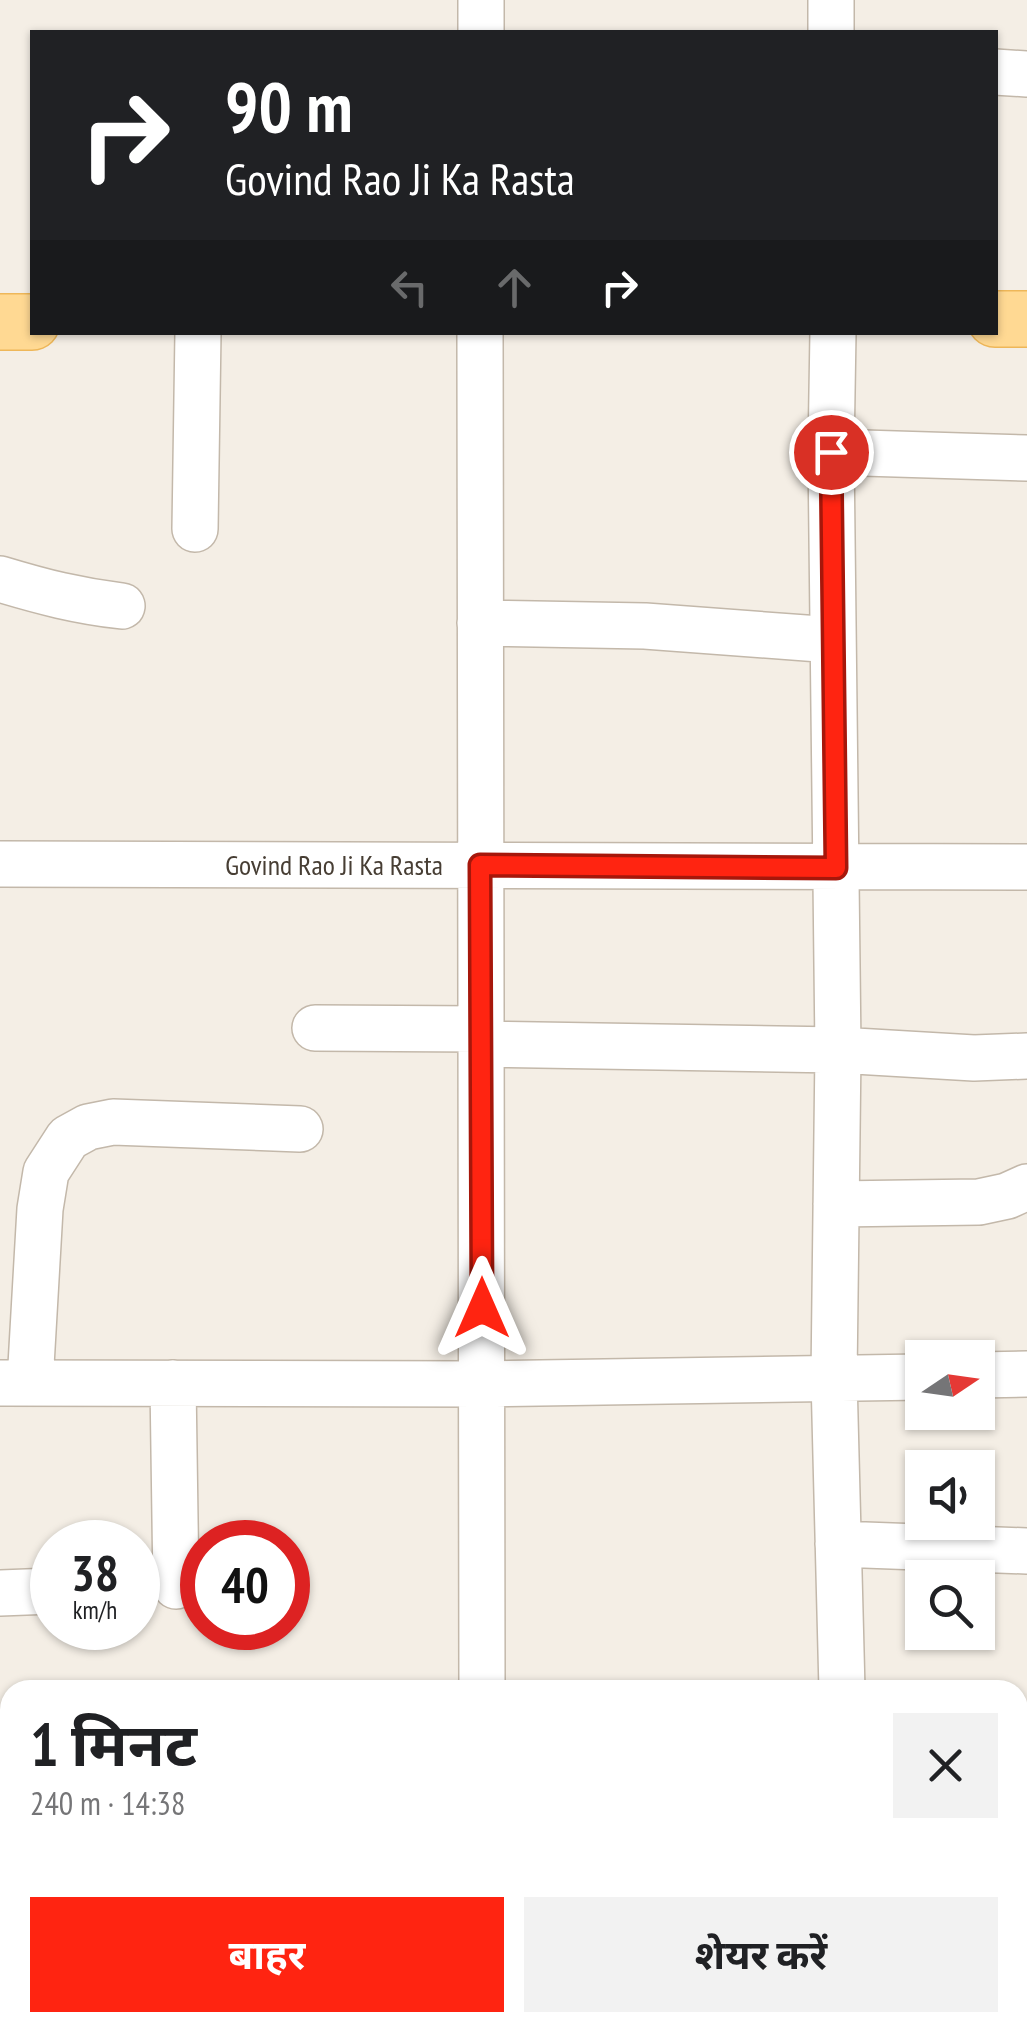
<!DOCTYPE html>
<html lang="hi">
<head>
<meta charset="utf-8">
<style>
  :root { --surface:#fff; --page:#f2f2f2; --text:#202124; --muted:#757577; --accent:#ff2411 }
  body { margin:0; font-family:"PT Sans Narrow","Noto Sans Devanagari",sans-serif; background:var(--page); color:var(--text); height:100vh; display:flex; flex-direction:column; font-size:38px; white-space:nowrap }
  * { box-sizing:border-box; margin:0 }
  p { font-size:32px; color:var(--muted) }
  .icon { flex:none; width:55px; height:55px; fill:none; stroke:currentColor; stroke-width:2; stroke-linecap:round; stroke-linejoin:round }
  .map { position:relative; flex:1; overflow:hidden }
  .side { position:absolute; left:0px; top:1680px; width:1028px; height:352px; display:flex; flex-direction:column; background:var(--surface); border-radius:30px 30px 0 0; box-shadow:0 2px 8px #0004 }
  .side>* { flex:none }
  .banner { position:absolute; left:30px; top:30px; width:968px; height:305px; border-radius:0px; box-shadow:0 2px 8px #0004; background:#202124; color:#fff; overflow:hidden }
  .needle { width:65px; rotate:77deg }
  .tools { position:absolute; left:905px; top:1340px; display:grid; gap:20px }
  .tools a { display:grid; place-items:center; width:90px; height:90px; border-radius:0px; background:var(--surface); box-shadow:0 2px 8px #0004; font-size:50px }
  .speed { position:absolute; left:30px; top:1520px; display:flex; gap:20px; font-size:50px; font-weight:700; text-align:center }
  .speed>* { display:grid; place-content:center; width:130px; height:130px; border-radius:50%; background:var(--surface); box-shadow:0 2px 8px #0004; line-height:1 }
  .speed small { font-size:25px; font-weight:400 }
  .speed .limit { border:15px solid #d22; background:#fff; color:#111 }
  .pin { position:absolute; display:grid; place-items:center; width:85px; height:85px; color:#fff; margin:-42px; border:5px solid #fff; border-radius:50%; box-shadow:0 2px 10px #0007 }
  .me { position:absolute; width:110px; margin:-55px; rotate:0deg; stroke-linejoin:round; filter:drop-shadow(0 0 8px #0008) }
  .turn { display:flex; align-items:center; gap:35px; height:210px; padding:0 30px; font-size:45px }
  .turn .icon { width:130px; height:130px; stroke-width:2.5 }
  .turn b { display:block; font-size:70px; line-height:85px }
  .lanes { display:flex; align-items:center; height:95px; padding:0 30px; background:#0003; justify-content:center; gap:50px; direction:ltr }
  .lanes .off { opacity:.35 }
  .round { display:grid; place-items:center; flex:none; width:105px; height:105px; border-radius:0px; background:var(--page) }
  .head { display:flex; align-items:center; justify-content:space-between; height:170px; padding:0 30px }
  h1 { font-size:60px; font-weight:700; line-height:75px }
  .button { display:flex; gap:20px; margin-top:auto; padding:20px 30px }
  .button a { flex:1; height:115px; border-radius:0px; background:var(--accent); color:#fff; font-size:40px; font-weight:700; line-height:115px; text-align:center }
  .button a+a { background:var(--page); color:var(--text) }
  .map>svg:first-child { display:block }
</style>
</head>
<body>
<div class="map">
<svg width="1027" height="2031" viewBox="0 0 1027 2031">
  <rect width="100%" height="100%" fill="#f4eee5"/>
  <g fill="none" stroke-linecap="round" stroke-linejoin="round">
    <g stroke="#c3b8aa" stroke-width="48">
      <path id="minor" d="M831,0V32
        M481,32V0
        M995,72L1027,74
        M480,332L482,1690
        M833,332L831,452L838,1050L834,1378L842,1690
        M831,452L1027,458
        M195,529L198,332
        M0,579C43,592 78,601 122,606
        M480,623L645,626L833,640
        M0,864L1027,867
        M315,1028L481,1029
        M481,1044L838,1050L974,1058L1027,1056
        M836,1204L979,1202L1007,1196L1027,1187
        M978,1375L1027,1374
        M0,1383L482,1384L922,1377
        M30,1383L40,1209L46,1172L68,1138L88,1127L113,1122L300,1129
        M173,1383L176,1586
        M838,1544L1027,1551
        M0,1593L52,1591
        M0,1896H10
        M1018,1896H1027
        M482,2031V2022
        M846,2031V2022"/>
    </g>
    <g stroke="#eeb759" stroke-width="58">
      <path id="major" d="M995,319H1027
        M0,322H32"/>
    </g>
    <use href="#minor" stroke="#fff" stroke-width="45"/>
    <use href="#major" stroke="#ffd993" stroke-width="55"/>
  </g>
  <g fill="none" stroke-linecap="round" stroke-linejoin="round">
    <g stroke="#a6170b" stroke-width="25">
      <path id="route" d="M482,1308L480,865L836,868L831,452"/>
    </g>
    <use href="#route" stroke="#ff2411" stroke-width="18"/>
  </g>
  <g text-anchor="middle" stroke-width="10" stroke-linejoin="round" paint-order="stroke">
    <g font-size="28" fill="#473e34" stroke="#fff">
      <text x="334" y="875">Govind Rao Ji Ka Rasta</text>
    </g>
  </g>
</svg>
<div class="tools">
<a><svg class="needle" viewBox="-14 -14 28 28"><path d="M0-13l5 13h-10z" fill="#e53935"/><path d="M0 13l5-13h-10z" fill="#757577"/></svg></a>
<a><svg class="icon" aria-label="sound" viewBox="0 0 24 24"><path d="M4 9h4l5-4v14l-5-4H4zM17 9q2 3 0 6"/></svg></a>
<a><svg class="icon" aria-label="search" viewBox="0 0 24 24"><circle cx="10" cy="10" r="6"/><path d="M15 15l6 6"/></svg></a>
</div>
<div class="speed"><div>38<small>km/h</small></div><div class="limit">40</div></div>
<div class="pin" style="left:831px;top:452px;background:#d93025"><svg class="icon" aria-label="arrive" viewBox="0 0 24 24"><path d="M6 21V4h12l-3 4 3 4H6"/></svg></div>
<svg class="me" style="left:482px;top:1308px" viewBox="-20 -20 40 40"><path d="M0-17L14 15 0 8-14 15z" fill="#ff2411" stroke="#fff" stroke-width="4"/></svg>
<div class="banner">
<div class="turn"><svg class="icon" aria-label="right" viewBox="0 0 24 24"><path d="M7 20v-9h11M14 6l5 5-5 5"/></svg><div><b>90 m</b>Govind Rao Ji Ka Rasta</div></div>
<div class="lanes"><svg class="icon off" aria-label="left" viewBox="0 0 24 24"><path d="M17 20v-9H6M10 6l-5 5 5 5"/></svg><svg class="icon off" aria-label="ahead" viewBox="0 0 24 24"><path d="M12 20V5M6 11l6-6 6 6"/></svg><svg class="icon" aria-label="right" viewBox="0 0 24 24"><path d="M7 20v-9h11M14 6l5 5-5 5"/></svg></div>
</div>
<section class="side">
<div class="head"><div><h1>1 मिनट</h1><p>240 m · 14:38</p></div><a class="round"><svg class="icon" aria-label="close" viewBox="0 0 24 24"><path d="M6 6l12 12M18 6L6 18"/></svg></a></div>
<div class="button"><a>बाहर</a><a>शेयर करें</a></div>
</section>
</div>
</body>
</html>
